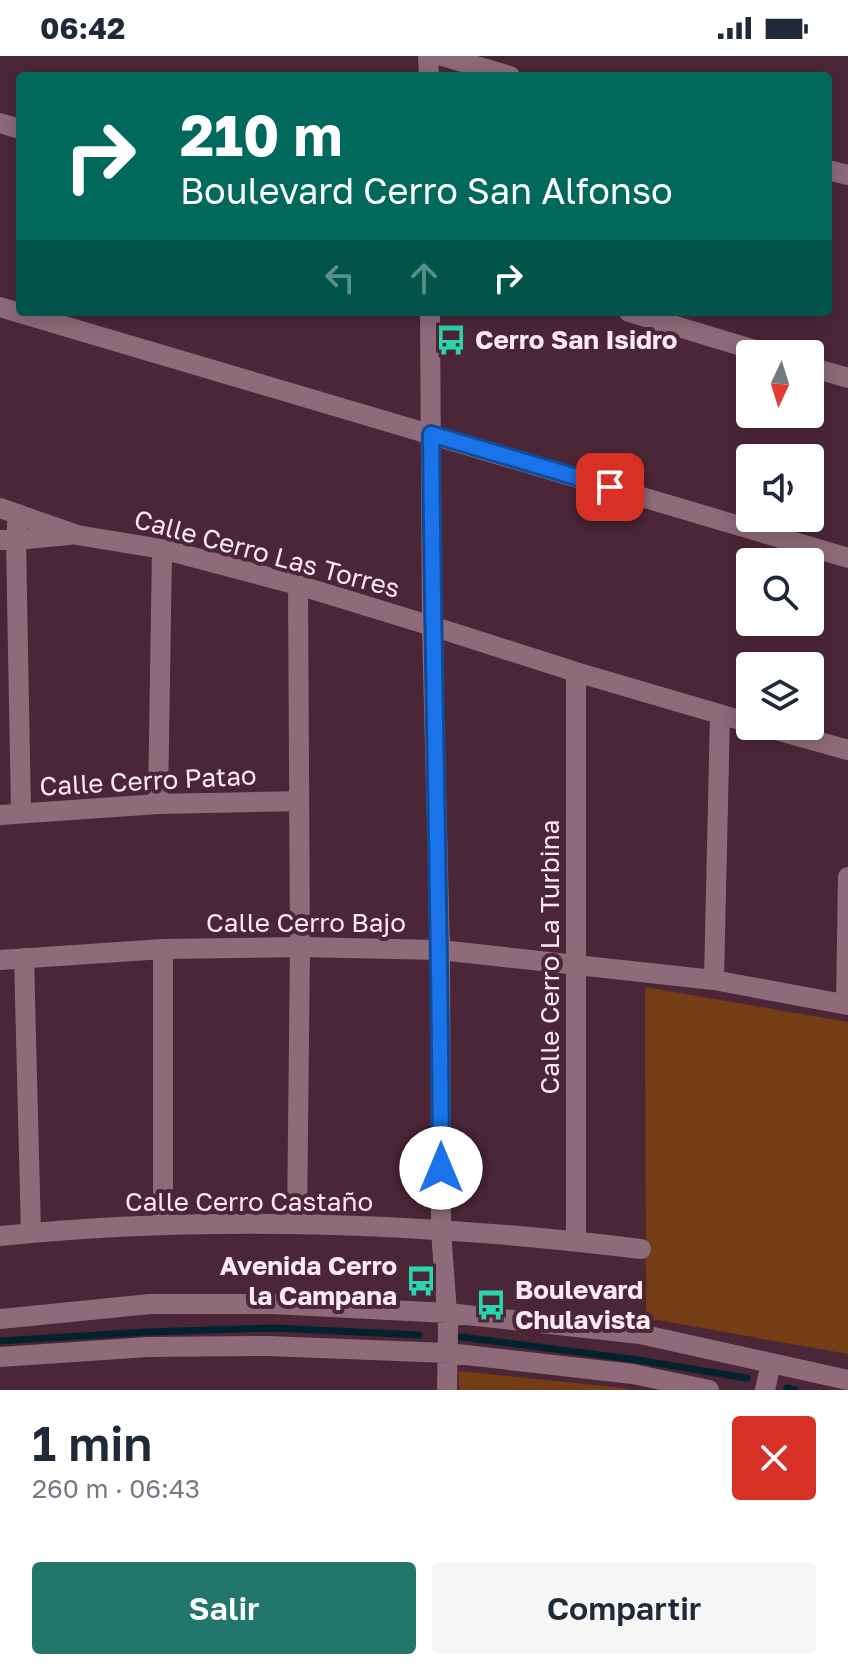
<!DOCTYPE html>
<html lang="es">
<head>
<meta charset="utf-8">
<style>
  :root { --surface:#fff; --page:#f6f6f7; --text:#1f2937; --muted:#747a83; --accent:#23766c }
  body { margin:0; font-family:"Golos Text",sans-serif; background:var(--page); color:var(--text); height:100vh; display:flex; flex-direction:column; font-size:30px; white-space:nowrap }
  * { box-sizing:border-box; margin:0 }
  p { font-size:26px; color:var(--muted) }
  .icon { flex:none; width:44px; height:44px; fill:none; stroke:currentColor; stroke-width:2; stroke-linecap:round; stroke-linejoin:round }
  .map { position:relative; height:1334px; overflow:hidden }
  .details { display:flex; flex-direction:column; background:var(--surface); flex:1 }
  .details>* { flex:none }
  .top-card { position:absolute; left:16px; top:16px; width:816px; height:244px; border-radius:8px; box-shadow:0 4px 20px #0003; background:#00695c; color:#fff; overflow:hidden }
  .needle { width:52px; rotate:184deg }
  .tools { position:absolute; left:736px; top:284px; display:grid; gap:16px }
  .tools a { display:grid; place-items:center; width:88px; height:88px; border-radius:8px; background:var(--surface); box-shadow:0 4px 20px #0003; font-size:40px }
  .pin { position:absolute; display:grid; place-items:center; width:68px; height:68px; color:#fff; margin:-34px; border-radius:16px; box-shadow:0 4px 12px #0006 }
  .me { position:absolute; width:88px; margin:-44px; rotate:0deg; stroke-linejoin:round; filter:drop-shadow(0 0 6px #0008) }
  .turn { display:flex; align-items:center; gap:28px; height:168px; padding:0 32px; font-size:36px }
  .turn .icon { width:104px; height:104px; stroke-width:2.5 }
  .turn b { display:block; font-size:56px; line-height:68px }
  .lanes { display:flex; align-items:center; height:76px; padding:0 32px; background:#0003; justify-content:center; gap:40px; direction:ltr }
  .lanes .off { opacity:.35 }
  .round { display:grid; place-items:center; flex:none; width:84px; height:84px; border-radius:8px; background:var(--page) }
  .summary { display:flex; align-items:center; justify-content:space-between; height:136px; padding:0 32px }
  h1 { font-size:48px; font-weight:600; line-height:60px }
  .action { display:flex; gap:16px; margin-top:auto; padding:16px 32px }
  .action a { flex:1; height:92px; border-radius:8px; background:var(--accent); color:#fff; font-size:32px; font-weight:600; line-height:92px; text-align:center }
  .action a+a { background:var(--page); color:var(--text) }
  .status { display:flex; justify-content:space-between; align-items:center; height:56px; padding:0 40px; background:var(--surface); direction:ltr }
  .status svg { height:22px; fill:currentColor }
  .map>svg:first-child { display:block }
</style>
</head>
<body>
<div class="status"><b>06:42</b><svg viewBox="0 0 49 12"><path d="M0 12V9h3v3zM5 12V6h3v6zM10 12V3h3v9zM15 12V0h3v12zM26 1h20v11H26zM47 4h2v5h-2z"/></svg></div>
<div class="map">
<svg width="848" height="1334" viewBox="0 0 848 1334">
  <rect width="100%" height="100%" fill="#4b2637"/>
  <path fill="#753d15" d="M645,931L848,966V1298L646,1262Z
    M459,1315L622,1332L631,1334H459Z"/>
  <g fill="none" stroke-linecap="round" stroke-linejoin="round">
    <path stroke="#032230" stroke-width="7" d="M461,1281L631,1303L747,1322
      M0,1285L147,1276L274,1272L419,1279
      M787,1332L795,1334"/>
    <path stroke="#8f6b7a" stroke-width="20" d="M428,0L429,20
      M442,0L510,20
      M0,67L20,73
      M828,114L848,119
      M0,251L848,502
      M430,256L432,570L440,894L441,1174L448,1271L447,1334
      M629,256L768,298
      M810,311L848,322
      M0,452L77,479L162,493L298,529L432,570L576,616L750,667
      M18,458L16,484L21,756
      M0,484H16L69,479
      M762,670L848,694
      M158,748L162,493
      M0,759L158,748L299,745
      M163,893V1169
      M24,902L31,1177
      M0,904L163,893L300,891L440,894L714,924L848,949
      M714,924L720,658
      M846,949L848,821
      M297,1168L300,891L298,529
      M0,1180C213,1158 429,1167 641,1193
      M576,1185V616
      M0,1263L150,1248H272L448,1257L640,1278L848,1324
      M0,1301L148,1291L268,1290L448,1297L633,1318L709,1334
      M765,1334L771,1307"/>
  </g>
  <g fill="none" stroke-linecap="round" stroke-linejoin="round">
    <g stroke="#114b97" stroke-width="20">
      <path id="route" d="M441,1112C440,867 433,622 431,378L610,431"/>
    </g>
    <use href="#route" stroke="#1a73e8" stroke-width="14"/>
  </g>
  <defs>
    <g id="bus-bare" transform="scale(2.4)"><path d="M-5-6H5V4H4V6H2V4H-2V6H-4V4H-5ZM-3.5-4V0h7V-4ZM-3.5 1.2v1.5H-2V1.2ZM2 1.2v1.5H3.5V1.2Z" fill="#28d5ad" stroke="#4b2637" stroke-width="2.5" paint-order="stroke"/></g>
  </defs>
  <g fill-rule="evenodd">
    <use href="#bus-bare" x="451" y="284"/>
    <use href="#bus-bare" x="421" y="1225"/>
    <use href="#bus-bare" x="491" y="1249"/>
  </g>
  <g text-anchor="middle" stroke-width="8" stroke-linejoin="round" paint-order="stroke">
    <g font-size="26" font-weight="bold" fill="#fde9f1" stroke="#4b2637" text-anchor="start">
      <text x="475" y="293">Cerro San Isidro</text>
      <text x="397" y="1219" text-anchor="end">Avenida Cerro<tspan x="397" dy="30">la Campana</tspan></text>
      <text x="515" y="1243">Boulevard<tspan x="515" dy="30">Chulavista</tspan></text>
    </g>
    <g font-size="26" fill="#fde9f1" stroke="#4b2637">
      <text transform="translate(267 498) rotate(15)" y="9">Calle Cerro Las Torres</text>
      <text transform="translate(148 725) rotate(-3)" y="9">Calle Cerro Patao</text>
      <text x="306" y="876">Calle Cerro Bajo</text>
      <text transform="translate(550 901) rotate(-90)" y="9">Calle Cerro La Turbina</text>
      <text x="249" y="1155">Calle Cerro Castaño</text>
    </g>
  </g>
</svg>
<div class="tools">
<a><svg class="needle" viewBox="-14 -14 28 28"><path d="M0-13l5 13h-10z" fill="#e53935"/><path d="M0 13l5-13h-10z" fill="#747a83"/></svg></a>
<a><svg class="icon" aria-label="sound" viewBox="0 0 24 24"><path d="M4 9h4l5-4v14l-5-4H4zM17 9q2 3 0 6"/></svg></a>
<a><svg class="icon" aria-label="search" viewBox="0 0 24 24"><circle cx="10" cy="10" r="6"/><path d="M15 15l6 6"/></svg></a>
<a><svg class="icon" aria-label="layers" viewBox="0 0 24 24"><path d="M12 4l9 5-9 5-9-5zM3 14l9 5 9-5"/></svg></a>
</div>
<div class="pin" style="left:610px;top:431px;background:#d93025"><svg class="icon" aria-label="arrive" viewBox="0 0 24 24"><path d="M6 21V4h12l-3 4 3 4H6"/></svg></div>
<svg class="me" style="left:441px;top:1112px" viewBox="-20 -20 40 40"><circle r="19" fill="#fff"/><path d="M0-13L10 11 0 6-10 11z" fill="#1a73e8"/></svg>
<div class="top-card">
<div class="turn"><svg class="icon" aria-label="right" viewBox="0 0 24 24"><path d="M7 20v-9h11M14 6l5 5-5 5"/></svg><div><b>210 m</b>Boulevard Cerro San Alfonso</div></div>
<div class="lanes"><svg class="icon off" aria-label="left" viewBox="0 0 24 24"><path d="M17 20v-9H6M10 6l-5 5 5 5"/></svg><svg class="icon off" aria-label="ahead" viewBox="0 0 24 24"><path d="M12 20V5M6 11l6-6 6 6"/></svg><svg class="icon" aria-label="right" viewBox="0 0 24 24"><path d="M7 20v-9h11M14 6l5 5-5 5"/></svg></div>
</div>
</div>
<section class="details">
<div class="summary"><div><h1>1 min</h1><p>260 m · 06:43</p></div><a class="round" style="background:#d93025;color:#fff"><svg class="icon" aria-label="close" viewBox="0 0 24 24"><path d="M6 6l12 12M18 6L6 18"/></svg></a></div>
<div class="action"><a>Salir</a><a>Compartir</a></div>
</section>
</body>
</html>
